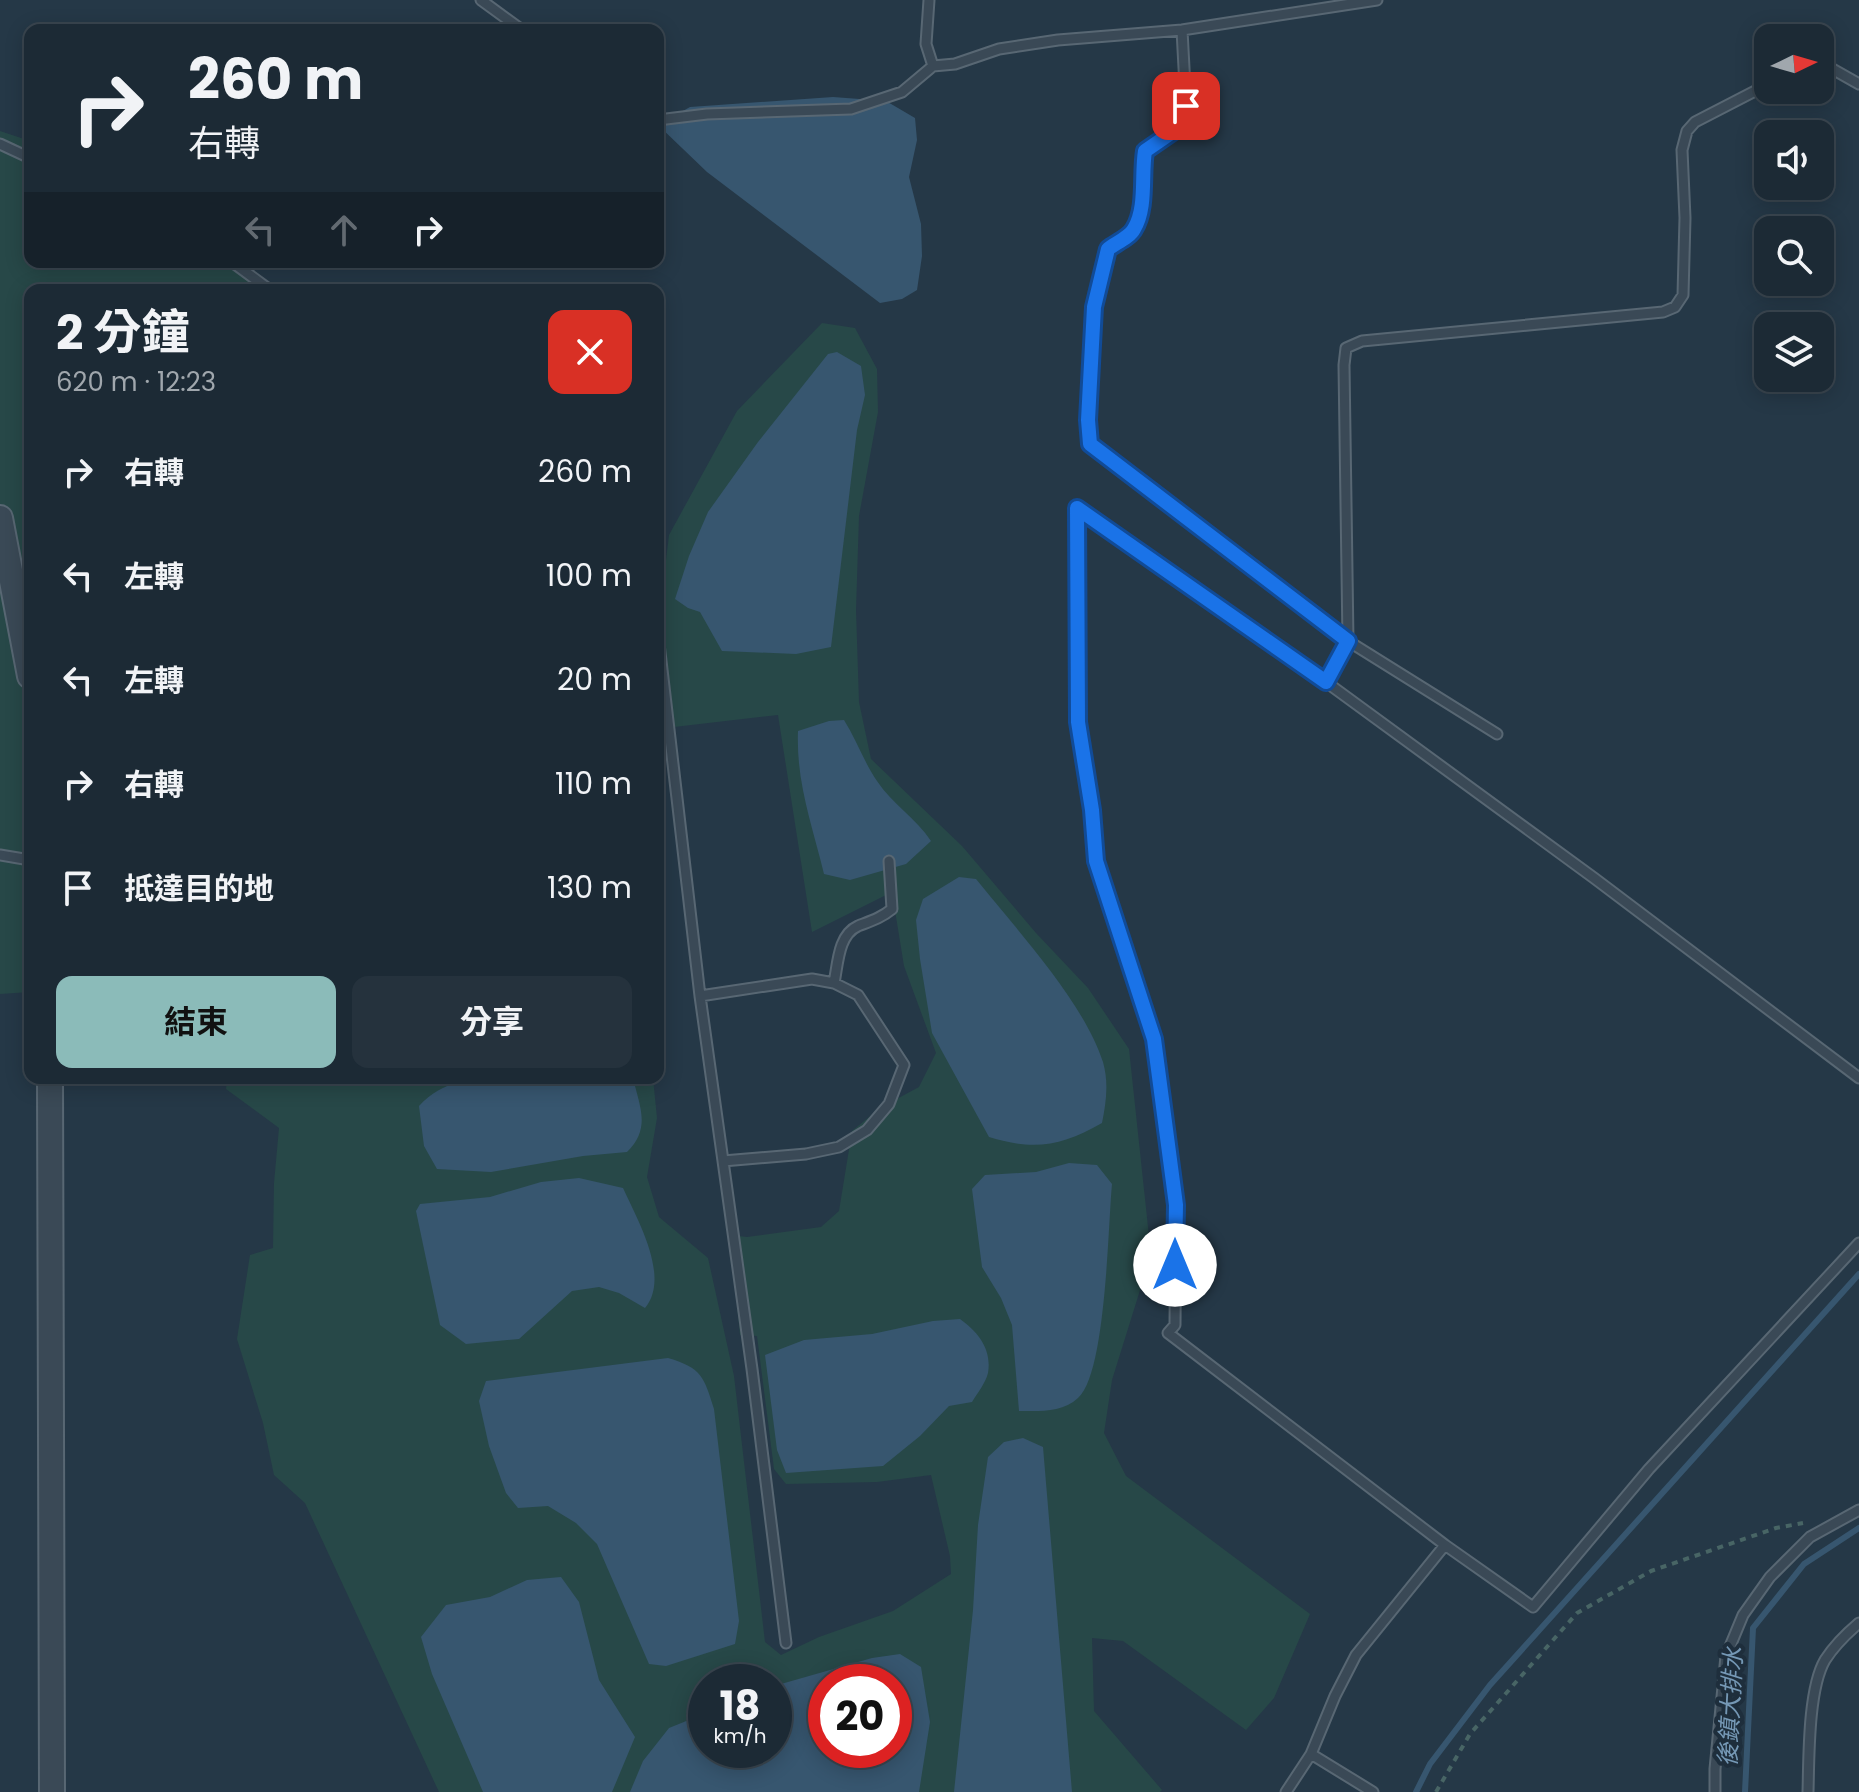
<!DOCTYPE html>
<html lang="zh-TW">
<head>
<meta charset="utf-8">
<style>
  :root { --surface:#1c2a35; --page:#25323d; --text:#f1f3f6; --muted:#a0a7ad; --line:#3a4650; --accent:#8bbbb9 }
  body { margin:0; font-family:Poppins,"Noto Sans TC",sans-serif; background:var(--page); color:var(--text); height:100vh; display:flex; flex-direction:column; font-size:30px; white-space:nowrap }
  * { box-sizing:border-box; margin:0 }
  p { font-size:26px; color:var(--muted) }
  .icon { flex:none; width:44px; height:44px; fill:none; stroke:currentColor; stroke-width:2; stroke-linecap:round; stroke-linejoin:round }
  .map { position:relative; flex:1; overflow:hidden }
  .panel { position:absolute; left:24px; top:284px; width:640px; height:800px; display:flex; flex-direction:column; background:var(--surface); border-radius:16px; box-shadow:0 4px 20px #0003,0 0 0 2px var(--line) }
  .panel>* { flex:none }
  .banner { position:absolute; left:24px; top:24px; width:640px; height:244px; border-radius:16px; box-shadow:0 4px 20px #0003,0 0 0 2px var(--line); background:#1c2a35; color:var(--text); overflow:hidden }
  .needle { width:52px; rotate:85deg }
  .fabs { position:absolute; left:1754px; top:24px; display:grid; gap:16px }
  .fabs a { display:grid; place-items:center; width:80px; height:80px; border-radius:16px; background:var(--surface); box-shadow:0 4px 20px #0003,0 0 0 2px var(--line); font-size:40px }
  .speed { position:absolute; left:688px; top:1664px; display:flex; gap:16px; font-size:40px; font-weight:700; text-align:center }
  .speed>* { display:grid; place-content:center; width:104px; height:104px; border-radius:50%; background:var(--surface); box-shadow:0 4px 20px #0003,0 0 0 2px var(--line); line-height:1 }
  .speed small { font-size:20px; font-weight:400 }
  .speed .limit { border:12px solid #d22; background:#fff; color:#111 }
  .pin { position:absolute; display:grid; place-items:center; width:68px; height:68px; color:#fff; margin:-34px; border-radius:16px; box-shadow:0 4px 12px #0006 }
  .me { position:absolute; width:88px; margin:-44px; rotate:0deg; stroke-linejoin:round; filter:drop-shadow(0 0 6px #0008) }
  .turn { display:flex; align-items:center; gap:28px; height:168px; padding:0 32px; font-size:36px }
  .turn .icon { width:104px; height:104px; stroke-width:2.5 }
  .turn b { display:block; font-size:56px; line-height:68px }
  .lanes { display:flex; align-items:center; height:76px; padding:0 32px; background:#0003; justify-content:center; gap:40px; direction:ltr }
  .lanes .off { opacity:.35 }
  .round { display:grid; place-items:center; flex:none; width:84px; height:84px; border-radius:16px; background:var(--page) }
  .summary { display:flex; align-items:center; justify-content:space-between; height:136px; padding:0 32px }
  h1 { font-size:48px; font-weight:700; line-height:60px }
  .button { display:flex; gap:16px; margin-top:auto; padding:16px 32px }
  .button a { flex:1; height:92px; border-radius:16px; background:var(--accent); color:#111; font-size:32px; font-weight:700; line-height:92px; text-align:center }
  .button a+a { background:var(--page); color:var(--text) }
  ul { padding:0; list-style:none }
  li { display:flex; align-items:center; gap:24px; height:104px; padding:0 32px }
  li div { flex:1 }
  li b { display:block; font-size:30px }
  li em { font-style:normal }
  .map>svg:first-child { display:block }
</style>
</head>
<body>
<div class="map">
<svg width="1859" height="1792" viewBox="0 0 1859 1792">
  <rect width="100%" height="100%" fill="#253847"/>
  <path fill="#274848" fill-rule="evenodd" d="M0,131L30,141V262H230L270,290H30V992L0,994Z
    M822,323L855,328L877,369L878,412L859,516L856,610L859,702L871,759L962,846L1036,933L1088,988L1129,1049L1151,1255L1112,1380L1104,1433L1126,1476L1310,1614L1274,1698L1246,1730L1123,1641L1092,1638L1094,1711L1162,1790L1160,1792H439L305,1503L274,1475L263,1423L237,1339L250,1255L273,1248L274,1183L279,1128L226,1089L227,1078H653L657,1118L647,1177L659,1217L708,1258L734,1376L765,1642L781,1655L819,1637L893,1611L951,1574L950,1556L931,1475L877,1482L786,1484L774,1469L757,1336L740,1335L730,1235L747,1237L821,1227L839,1211L852,1131L880,1108L919,1087L936,1053L904,966L892,892L812,932L778,715L674,727L661,602L669,535L737,411ZM706,1682H774V1750H706ZM826,1682H894V1750H826Z"/>
  <path fill="#37566f" fill-rule="evenodd" d="M833,97L886,101L915,118L917,140L909,177L921,224L922,256L917,290L902,299L880,303L707,172L658,125L690,107Z
    M837,352L861,366L865,395L857,430L831,647L796,654L722,651L700,612L688,608L675,599L689,556L708,512L758,442L828,354Z
    M844,720C856,739 864,762 877,781C892,804 916,818 931,841L906,864L850,880L824,874C812,824 796,783 798,731L829,721Z
    M959,877L976,879C1017,930 1083,1001 1103,1062C1109,1083 1106,1103 1102,1123C1062,1146 1034,1151 989,1137L932,1033L920,959L916,920L923,899Z
    M502,1078H633C640,1108 651,1128 627,1152L583,1156L491,1172L437,1169L424,1146L419,1106C444,1079 468,1081 502,1078Z
    M1069,1163L1097,1165L1112,1184C1108,1226 1106,1374 1078,1398C1062,1413 1039,1411 1019,1411L1012,1325L1001,1298L982,1267L972,1189L985,1175L1036,1172Z
    M579,1178L623,1188C637,1219 671,1277 645,1308L619,1293L599,1287L572,1291L519,1339L466,1344L440,1325L416,1211L420,1204L490,1197L541,1182Z
    M960,1319C978,1332 992,1349 988,1373C986,1382 977,1394 972,1402L949,1406L920,1436L883,1466L786,1473L777,1450L765,1355L804,1340L872,1334L933,1321Z
    M668,1358C702,1368 704,1377 714,1409L739,1621L735,1644L666,1666L649,1664L597,1544L576,1523L548,1506L518,1508L506,1493L489,1446L479,1401L486,1381Z
    M1023,1438L1043,1447L1072,1792H954L973,1610L978,1525L988,1457L1004,1442Z
    M561,1577L579,1602L599,1680L635,1737L612,1792H483L432,1674L421,1637L446,1605L490,1597L527,1580Z
    M900,1654L921,1667L930,1722L919,1792H630L643,1761L669,1728L706,1713V1750H774V1686L872,1658ZM894,1682V1750H826V1682Z"/>
  <g fill="none" stroke-linecap="round" stroke-linejoin="round">
    <path stroke="#37566f" stroke-width="6" d="M1416,1792L1430,1764L1490,1685L1859,1274
      M1745,1792L1753,1628L1804,1564L1859,1528"/>
    <g stroke="#586773" stroke-width="13">
      <path id="service" d="M481,0L522,30
        M929,0L926,44L933,66L955,64L999,49L1058,40L1182,30L1377,0
        M1182,30L1186,106L1174,131L1145,151C1141,175 1147,207 1134,229C1130,237 1116,243 1108,249L1094,307L1088,420L1090,444L1348,641L1344,365L1346,348L1362,341L1663,312L1675,307L1683,295L1685,218L1682,150L1687,131L1695,122L1757,90L1768,81
        M1820,62L1859,84
        M658,120L707,114L851,109L902,92L933,66
        M0,144L30,158
        M232,262L270,290
        M658,635L700,996L752,1369L786,1643
        M1326,682L1077,508L1078,722L1092,810L1096,861L1154,1039L1176,1205L1175,1325L1168,1333L1445,1545L1533,1607L1649,1469L1859,1243
        M1497,734L1348,641L1326,682L1594,878L1859,1078
        M0,855L30,860
        M834,983C838,964 838,935 858,926C871,921 881,918 892,909L889,861
        M700,996L812,979L834,983L858,995L904,1065L889,1104L867,1130L839,1147L806,1154L723,1161
        M1311,1754L1373,1792
        M1286,1792L1311,1754L1335,1696L1356,1655L1445,1545
        M1715,1792V1769L1726,1656L1743,1615L1770,1577L1810,1537L1859,1510
        M1808,1792C1809,1758 1808,1689 1825,1660C1834,1646 1846,1634 1859,1623"/>
    </g>
    <g stroke="#586773" stroke-width="28">
      <path id="tertiary" d="M0,518L30,676
        M50,1078L52,1792"/>
    </g>
    <path stroke="#486565" stroke-width="4" stroke-dasharray="6 6" stroke-linecap="butt" d="M1436,1792L1470,1734L1577,1613L1651,1571L1776,1528L1803,1523"/>
    <use href="#service" stroke="#3a4956" stroke-width="9"/>
    <use href="#tertiary" stroke="#3a4956" stroke-width="24"/>
  </g>
  <g fill="none" stroke-linecap="round" stroke-linejoin="round">
    <g stroke="#114b97" stroke-width="20">
      <path id="route" d="M1175,1265L1176,1205L1154,1039L1096,861L1092,810L1078,722L1077,508L1326,682L1348,641L1090,444L1088,420L1094,307L1108,249C1116,243 1130,237 1134,229C1147,208 1141,175 1145,151L1174,131L1186,106"/>
    </g>
    <use href="#route" stroke="#1a73e8" stroke-width="14"/>
  </g>
  <g text-anchor="middle" stroke-width="8" stroke-linejoin="round" paint-order="stroke">
    <g font-size="24" font-style="italic" fill="#7598b5" stroke="#1e2e3c">
      <text transform="translate(1731 1707) rotate(-87)" y="8">後鎮大排水</text>
    </g>
  </g>
</svg>
<div class="fabs">
<a><svg class="needle" viewBox="-14 -14 28 28"><path d="M0-13l5 13h-10z" fill="#e53935"/><path d="M0 13l5-13h-10z" fill="#a0a7ad"/></svg></a>
<a><svg class="icon" aria-label="sound" viewBox="0 0 24 24"><path d="M4 9h4l5-4v14l-5-4H4zM17 9q2 3 0 6"/></svg></a>
<a><svg class="icon" aria-label="search" viewBox="0 0 24 24"><circle cx="10" cy="10" r="6"/><path d="M15 15l6 6"/></svg></a>
<a><svg class="icon" aria-label="layers" viewBox="0 0 24 24"><path d="M12 4l9 5-9 5-9-5zM3 14l9 5 9-5"/></svg></a>
</div>
<div class="speed"><div>18<small>km/h</small></div><div class="limit">20</div></div>
<div class="pin" style="left:1186px;top:106px;background:#d93025"><svg class="icon" aria-label="arrive" viewBox="0 0 24 24"><path d="M6 21V4h12l-3 4 3 4H6"/></svg></div>
<svg class="me" style="left:1175px;top:1265px" viewBox="-20 -20 40 40"><circle r="19" fill="#fff"/><path d="M0-13L10 11 0 6-10 11z" fill="#1a73e8"/></svg>
<div class="banner">
<div class="turn"><svg class="icon" aria-label="right" viewBox="0 0 24 24"><path d="M7 20v-9h11M14 6l5 5-5 5"/></svg><div><b>260 m</b>右轉</div></div>
<div class="lanes"><svg class="icon off" aria-label="left" viewBox="0 0 24 24"><path d="M17 20v-9H6M10 6l-5 5 5 5"/></svg><svg class="icon off" aria-label="ahead" viewBox="0 0 24 24"><path d="M12 20V5M6 11l6-6 6 6"/></svg><svg class="icon" aria-label="right" viewBox="0 0 24 24"><path d="M7 20v-9h11M14 6l5 5-5 5"/></svg></div>
</div>
<section class="panel">
<div class="summary"><div><h1>2 分鐘</h1><p>620 m · 12:23</p></div><a class="round" style="background:#d93025;color:#fff"><svg class="icon" aria-label="close" viewBox="0 0 24 24"><path d="M6 6l12 12M18 6L6 18"/></svg></a></div>
<ul>
<li><svg class="icon" aria-label="right" viewBox="0 0 24 24"><path d="M7 20v-9h11M14 6l5 5-5 5"/></svg><div><b>右轉</b></div><em>260 m</em></li>
<li><svg class="icon" aria-label="left" viewBox="0 0 24 24"><path d="M17 20v-9H6M10 6l-5 5 5 5"/></svg><div><b>左轉</b></div><em>100 m</em></li>
<li><svg class="icon" aria-label="left" viewBox="0 0 24 24"><path d="M17 20v-9H6M10 6l-5 5 5 5"/></svg><div><b>左轉</b></div><em>20 m</em></li>
<li><svg class="icon" aria-label="right" viewBox="0 0 24 24"><path d="M7 20v-9h11M14 6l5 5-5 5"/></svg><div><b>右轉</b></div><em>110 m</em></li>
<li><svg class="icon" aria-label="arrive" viewBox="0 0 24 24"><path d="M6 21V4h12l-3 4 3 4H6"/></svg><div><b>抵達目的地</b></div><em>130 m</em></li>
</ul>
<div class="button"><a>結束</a><a>分享</a></div>
</section>
</div>
</body>
</html>
